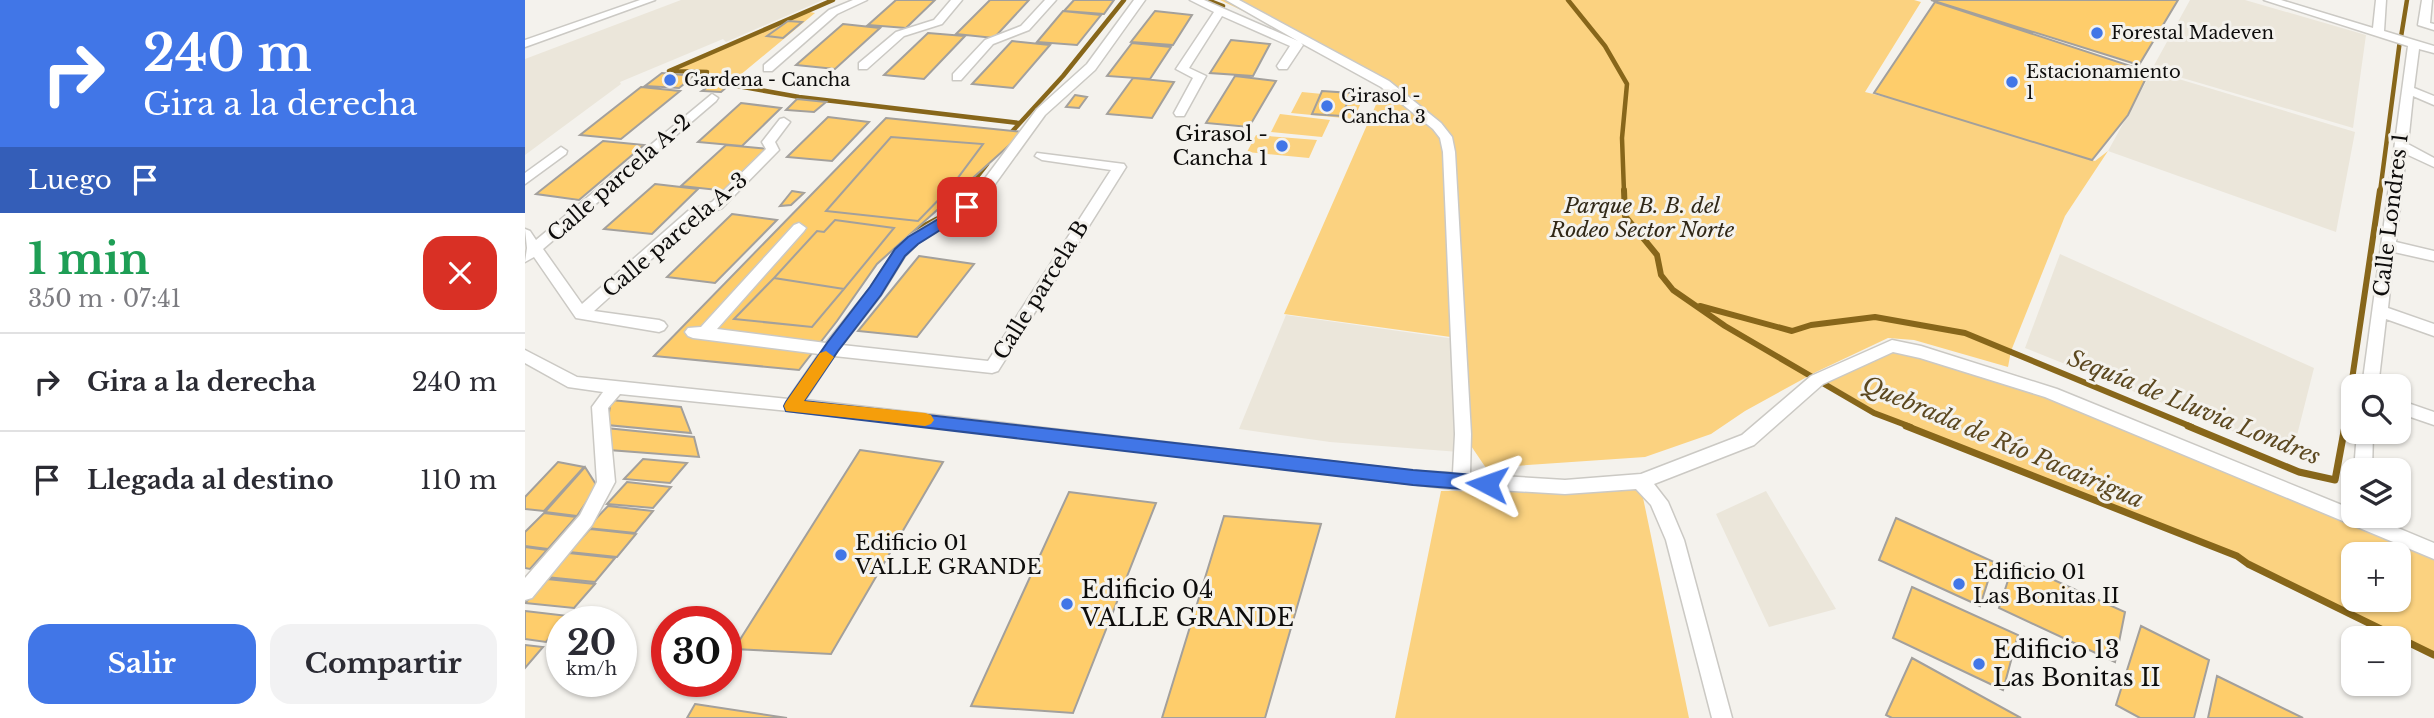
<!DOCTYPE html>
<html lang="es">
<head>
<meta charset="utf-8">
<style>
  :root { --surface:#fff; --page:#f2f2f3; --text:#2b2b33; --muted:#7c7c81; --line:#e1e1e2; --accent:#4176e7 }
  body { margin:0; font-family:"Libre Baskerville",serif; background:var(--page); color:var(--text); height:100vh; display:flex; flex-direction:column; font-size:26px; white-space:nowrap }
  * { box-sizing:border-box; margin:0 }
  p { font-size:23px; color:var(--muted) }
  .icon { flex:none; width:38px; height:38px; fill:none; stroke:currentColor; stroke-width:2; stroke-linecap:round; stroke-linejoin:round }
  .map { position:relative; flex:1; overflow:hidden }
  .side { display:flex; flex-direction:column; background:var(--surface); width:525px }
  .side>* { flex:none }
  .top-card { background:#4176e7; color:#fff; overflow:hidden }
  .controls { position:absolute; left:1816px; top:374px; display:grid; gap:14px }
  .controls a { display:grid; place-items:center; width:70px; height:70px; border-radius:14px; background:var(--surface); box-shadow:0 2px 5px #0004; font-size:35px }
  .speed { position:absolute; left:21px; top:606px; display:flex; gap:14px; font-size:35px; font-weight:700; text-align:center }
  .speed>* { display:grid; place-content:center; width:91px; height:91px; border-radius:50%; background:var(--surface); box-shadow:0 2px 5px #0004; line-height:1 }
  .speed small { font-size:18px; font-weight:400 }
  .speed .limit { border:10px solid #d22; background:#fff; color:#111 }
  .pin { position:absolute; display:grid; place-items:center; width:60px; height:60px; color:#fff; margin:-30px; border-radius:14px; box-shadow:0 4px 10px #0006 }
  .me { position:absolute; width:77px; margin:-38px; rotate:274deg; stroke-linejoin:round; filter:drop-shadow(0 0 5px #0008) }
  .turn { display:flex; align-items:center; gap:24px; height:147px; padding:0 28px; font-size:32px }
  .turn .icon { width:91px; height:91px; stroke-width:2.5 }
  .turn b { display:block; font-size:49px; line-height:60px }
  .then { display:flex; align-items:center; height:66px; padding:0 28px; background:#0003; gap:14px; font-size:26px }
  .round { display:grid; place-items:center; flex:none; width:74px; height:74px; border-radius:21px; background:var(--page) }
  .head { display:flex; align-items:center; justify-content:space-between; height:119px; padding:0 28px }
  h1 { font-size:42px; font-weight:800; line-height:52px; color:#1e9e55 }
  .cta { display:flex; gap:14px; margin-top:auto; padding:14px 28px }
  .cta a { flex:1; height:80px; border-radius:21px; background:var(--accent); color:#fff; font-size:28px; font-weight:800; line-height:80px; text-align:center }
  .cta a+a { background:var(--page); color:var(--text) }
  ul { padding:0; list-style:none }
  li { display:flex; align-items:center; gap:21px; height:98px; padding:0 28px; border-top:2px solid var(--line) }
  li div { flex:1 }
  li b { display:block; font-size:26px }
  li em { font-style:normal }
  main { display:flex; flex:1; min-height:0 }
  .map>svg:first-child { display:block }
</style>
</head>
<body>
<main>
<section class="side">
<div class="top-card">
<div class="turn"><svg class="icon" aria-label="right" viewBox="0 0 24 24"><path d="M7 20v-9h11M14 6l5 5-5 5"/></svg><div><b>240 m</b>Gira a la derecha</div></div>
<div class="then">Luego<svg class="icon" aria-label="arrive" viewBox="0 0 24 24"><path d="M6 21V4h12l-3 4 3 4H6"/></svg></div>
</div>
<div class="head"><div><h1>1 min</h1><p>350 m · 07:41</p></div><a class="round" style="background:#d93025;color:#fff"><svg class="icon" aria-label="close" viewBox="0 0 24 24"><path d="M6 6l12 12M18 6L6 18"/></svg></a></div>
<ul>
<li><svg class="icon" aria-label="right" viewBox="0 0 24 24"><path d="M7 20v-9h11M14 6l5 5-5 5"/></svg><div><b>Gira a la derecha</b></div><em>240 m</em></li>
<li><svg class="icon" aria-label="arrive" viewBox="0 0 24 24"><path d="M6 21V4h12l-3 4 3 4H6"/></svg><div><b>Llegada al destino</b></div><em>110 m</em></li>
</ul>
<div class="cta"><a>Salir</a><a>Compartir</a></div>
</section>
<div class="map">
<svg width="1909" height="718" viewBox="0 0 1909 718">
  <rect width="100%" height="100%" fill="#f4f2ed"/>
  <path fill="#ebe6da" d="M156,0H298L201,42L198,39L95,82L96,84L0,155V59Z
    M1665,0H1720L1841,35L1828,128L1627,69Z
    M1627,71L1830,132L1811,232L1583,151Z
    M1535,254L1789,368L1767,455L1500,348Z
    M761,315L930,339L934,452L805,442L714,429Z
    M1241,491L1311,609L1244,627L1191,514Z"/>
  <path fill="#fbd280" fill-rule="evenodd" d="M695,0H1389L1396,2L1340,92L1372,100L1570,161L1583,151L1540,216L1486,351L1483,367L1389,340L1363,338L1291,372L1220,411L1186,434L1120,457L961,468L938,434L933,338L759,314L860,84L792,46Z
    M280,11L290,13L214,76L150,69Z
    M777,92L838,98L829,119L766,113Z
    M755,114L805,120L797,137L746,132Z
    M731,135L792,140L784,158L722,152Z
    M1368,349L1569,413L1909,552V654L1746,574L1710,553L1352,412L1298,380ZM1829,555H1874V600H1829Z
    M1116,488L1164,718H870L916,491Z"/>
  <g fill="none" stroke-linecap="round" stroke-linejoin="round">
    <path stroke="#87661a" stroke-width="4.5" d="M308,0L144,71L182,72L179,80L274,97L494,123
      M682,0L698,6
      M1043,0L1080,46L1102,84L1097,138L1099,192
      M1876,37L1882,0
      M483,136L538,76L599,0
      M440,192L462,164
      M1855,192L1875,40"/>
    <path stroke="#87661a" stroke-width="6" d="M1099,190L1100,216L1132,255L1136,275L1148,290L1200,326L1349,413L1386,427
      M380,236L421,215L441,190
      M1175,306L1267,331L1286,325L1350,317L1440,333L1667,427
      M1820,427L1855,190"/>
    <path stroke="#87661a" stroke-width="7" d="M1381,426L1712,556L1723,564L1909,655
      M1663,426L1774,472L1810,480L1820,426"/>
  </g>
  <path fill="#fecd6b" stroke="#a3a09c" stroke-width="2" d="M371,0H410L381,28L343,25Z
    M465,0H504L469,38L431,34Z
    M549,0H589L579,14L539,11Z
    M1406,0H1653L1614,65Z
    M1410,2L1624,72L1603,115L1567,160L1349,93Z
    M538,11L576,15L552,45L512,42Z
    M630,11L667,15L648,45L606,42Z
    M263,21L277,22L258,38L242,36Z
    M318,24L355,28L310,69L271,65Z
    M403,33L440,36L399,79L359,75Z
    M706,40L745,44L728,76L685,73Z
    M487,41L525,45L488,88L447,84Z
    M607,43L646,47L625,79L582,76Z
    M137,73L169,76L154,88L120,86Z
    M710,76L751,81L724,127L681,123Z
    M608,78L649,82L627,118L582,114Z
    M188,84L203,86L196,92L177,91Z
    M116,87L155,91L96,139L55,135Z
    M797,91L826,93L817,116L787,114Z
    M550,95L562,97L554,108L541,107Z
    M272,99L301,102L289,112L261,110Z
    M216,103L256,108L217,146L173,142Z
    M303,117L344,122L307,161L262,157Z
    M361,118L499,132L352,264L312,321L274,370L129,356Z
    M366,137L458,144L426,187L393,221L301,211Z
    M78,141L119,145L54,200L11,194Z
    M201,145L243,149L202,191L156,186Z
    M130,184L173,189L127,234L79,229Z
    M267,191L279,193L266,205L255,206Z
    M207,214L252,220L190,283L142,277Z
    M310,220L369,228L319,289L249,278L292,231L299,232Z
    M394,256L449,264L392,337L333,331Z
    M249,278L319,289L287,327L209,319Z
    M86,400L156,407L166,433L82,425Z
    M81,428L169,437L174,457L84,450Z
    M335,450L418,462L306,654L209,649Z
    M118,459L162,463L145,483L99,479Z
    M33,462L59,467L19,511L0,509V497Z
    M60,467L72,486L52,516L20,512Z
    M102,482L146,487L128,508L82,504Z
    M544,492L631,503L548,713L446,706Z
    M83,506L128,511L110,533L62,528Z
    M19,513L51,517L23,549L0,546V532Z
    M699,516L796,524L740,718H637Z
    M1371,518L1469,562L1455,606L1354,560Z
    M65,529L111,534L92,557L44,552Z
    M0,547L22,550L5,569L0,568Z
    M44,553L90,558L70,582L21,577Z
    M1489,562L1600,612L1590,662L1474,608Z
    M22,579L70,584L49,608L0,603Z
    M1387,587L1493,635L1478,690L1368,638Z
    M0,611L43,616L21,642L0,639Z
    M1616,626L1684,660L1669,718H1615L1591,705Z
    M0,645L18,647L0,668Z
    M1387,658L1496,718H1367L1361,715Z
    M1692,676L1778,718H1683Z
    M170,704L262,718H162Z"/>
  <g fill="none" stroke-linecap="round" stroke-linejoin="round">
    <g stroke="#cbc9c4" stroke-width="3">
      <path id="street" d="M115,0H130L0,47V40Z
        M328,0H342L312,14L247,71H239V65L304,10Z
        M426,0H437L417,24L379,36L342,69H334V63L371,32L409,20Z
        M520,0H531L504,30L468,44L436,80H428V74L460,40L496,26Z
        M609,0H620L570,70L520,115L465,191L447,210L393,243L380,256L356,295L317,345L463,361L586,170L517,160L510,156L512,153L599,164L601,167L473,371L467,373L309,356L280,400L888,471L928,473L930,434L918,152L915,138L908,129L856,87L776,43L778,45L762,69H754L752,66L765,46L697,16L664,68L681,76L659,116H651L649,113L668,78L651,69L689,12L665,0H679L773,41L701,0H714L864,81L916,123L927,137L930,152L946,434L945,474L1040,480L1116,474L1217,435L1286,376L1367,340L1396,346L1532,389L1829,510V516H1844L1909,543V559L1520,397L1395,358L1368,352L1298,384L1229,445L1129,484L1143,502L1159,540L1207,718H1187L1141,540L1126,505L1111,489L1040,494L941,488L936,490L372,422L95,394L83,408L90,482L67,525L7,598L0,600V578L55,515L72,482L67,407L78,392L43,387L0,363V350L52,377L263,399L294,354L168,338L163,336L160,332L163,328L176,327L269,225L274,223L281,228L279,231L192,329L301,343L346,287L370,250L383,237L437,204L455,185L512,109L562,64Z
        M1739,0H1756L1848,28L1851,0H1861L1859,31L1909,46V53L1894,49L1889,88L1909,96V105L1888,96L1883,144L1909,158V167L1881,154L1871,242L1909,251V261L1869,252L1863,308L1909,324V336L1861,319L1853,387H1837L1883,46Z
        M1897,0H1907L1905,23L1909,24V30L1893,25Z
        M187,94L193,98L191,101L18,249L57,304L163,211L187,202L241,149L237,142L255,119L259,118L265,122L250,142L254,150L197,208L173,217L69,311L134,320L139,322L142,326L139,330L134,332L51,318L9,257L0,262L2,248L0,229L5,231L11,240Z
        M36,147L42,151L41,154L0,184V173Z
        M1874,400L1909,412V425L1874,413Z
        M1832,432H1848L1847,471H1829Z"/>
    </g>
    <use href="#street" fill="#fff" fill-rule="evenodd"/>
  </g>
  <path fill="#4176e7" stroke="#2a4d96" stroke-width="2" d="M442,202L447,204V210L393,244L380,256L356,295L313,351L279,401L888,470L962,476L968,479L971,484L968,489L962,491L888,485L261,411L259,406L261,402L302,343L345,287L370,249L383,237Z"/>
  <path fill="#f59e0b" d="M301,351L309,357L279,401L400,413L406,415L409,420L406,424L400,426L261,411L259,406L261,402L295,353Z"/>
  <g fill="#4176e7" stroke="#f4f2ed" stroke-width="2.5">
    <circle cx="1572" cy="33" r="7"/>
    <circle cx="145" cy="80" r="7"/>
    <circle cx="1487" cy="82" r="7"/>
    <circle cx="802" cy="106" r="7"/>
    <circle cx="757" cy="146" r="7"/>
    <circle cx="316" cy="555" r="7"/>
    <circle cx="1434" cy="584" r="7"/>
    <circle cx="542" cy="604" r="7"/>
    <circle cx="1454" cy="664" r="7"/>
  </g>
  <g text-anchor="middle" stroke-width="6" stroke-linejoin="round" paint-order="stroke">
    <g font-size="18" fill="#0d0c0b" stroke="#f4f2ed" text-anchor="start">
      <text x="1586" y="39">Forestal Madeven</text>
      <text x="1501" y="78">Estacionamiento<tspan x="1501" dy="21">1</tspan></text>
      <text x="159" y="86">Gardena - Cancha</text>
      <text x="816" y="102">Girasol -<tspan x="816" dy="21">Cancha 3</tspan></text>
    </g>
    <g font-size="21" fill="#0d0c0b" stroke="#f4f2ed" text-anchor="start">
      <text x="743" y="141" text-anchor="end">Girasol -<tspan x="743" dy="24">Cancha 1</tspan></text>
      <text x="330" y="550">Edificio 01<tspan x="330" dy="24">VALLE GRANDE</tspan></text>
      <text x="1448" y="579">Edificio 01<tspan x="1448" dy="24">Las Bonitas II</tspan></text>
    </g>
    <g font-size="21" fill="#0d0c0b" stroke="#f4f2ed">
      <text transform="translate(94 178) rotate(-41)" y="7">Calle parcela A-2</text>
      <text transform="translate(1866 215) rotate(-83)" y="7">Calle Londres 1</text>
      <text transform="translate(150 235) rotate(-40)" y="7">Calle parcela A-3</text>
      <text transform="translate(516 290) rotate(-58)" y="7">Calle parcela B</text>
    </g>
    <g font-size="21" font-style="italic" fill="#312817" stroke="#f4f2ed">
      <text x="1117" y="213">Parque B. B. del<tspan x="1117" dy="24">Rodeo Sector Norte</tspan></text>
    </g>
    <g font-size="23" font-style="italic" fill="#5c4820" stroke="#f4f2ed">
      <text transform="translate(1669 407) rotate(22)" y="8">Sequía de Lluvia Londres</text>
      <text transform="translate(1478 442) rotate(23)" y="8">Quebrada de Río Pacairigua</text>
    </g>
    <g font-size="24" fill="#0d0c0b" stroke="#f4f2ed" text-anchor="start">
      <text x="556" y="598">Edificio 04<tspan x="556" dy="28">VALLE GRANDE</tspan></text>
      <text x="1468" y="658">Edificio 13<tspan x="1468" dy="28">Las Bonitas II</tspan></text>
    </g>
  </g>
</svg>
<div class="controls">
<a><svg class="icon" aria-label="search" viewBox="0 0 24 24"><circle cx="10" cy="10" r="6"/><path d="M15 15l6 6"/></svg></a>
<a><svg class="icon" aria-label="layers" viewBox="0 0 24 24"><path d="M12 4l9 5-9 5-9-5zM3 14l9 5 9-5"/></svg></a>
<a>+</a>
<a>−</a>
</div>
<div class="speed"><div>20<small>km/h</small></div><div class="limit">30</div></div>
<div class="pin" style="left:442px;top:207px;background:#d93025"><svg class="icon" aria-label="arrive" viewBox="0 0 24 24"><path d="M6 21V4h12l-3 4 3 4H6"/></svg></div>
<svg class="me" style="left:962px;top:484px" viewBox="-20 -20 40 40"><path d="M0-17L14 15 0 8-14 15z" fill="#4176e7" stroke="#fff" stroke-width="4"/></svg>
</div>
</main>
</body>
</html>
